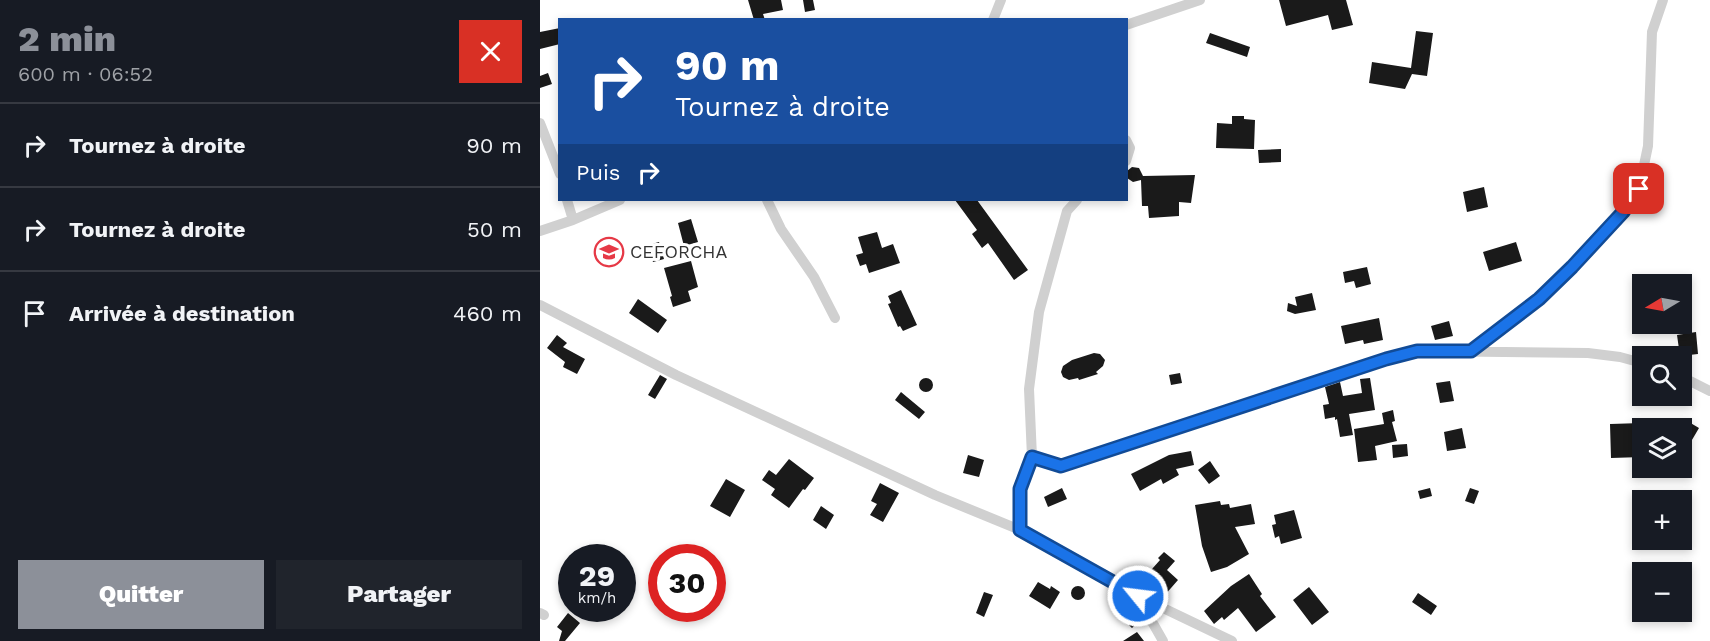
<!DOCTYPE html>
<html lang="fr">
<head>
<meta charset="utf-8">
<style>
  :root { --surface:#171b24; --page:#20242c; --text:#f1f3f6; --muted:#9ea1a6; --line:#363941; --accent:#8c9099 }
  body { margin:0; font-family:"Work Sans",sans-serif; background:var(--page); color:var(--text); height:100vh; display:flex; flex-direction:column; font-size:22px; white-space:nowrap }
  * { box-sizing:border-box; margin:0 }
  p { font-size:20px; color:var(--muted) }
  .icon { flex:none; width:33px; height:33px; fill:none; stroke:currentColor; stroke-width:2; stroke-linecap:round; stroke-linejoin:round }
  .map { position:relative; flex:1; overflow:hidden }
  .details { display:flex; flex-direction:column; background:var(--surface); width:540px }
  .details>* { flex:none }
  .top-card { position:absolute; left:18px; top:18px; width:570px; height:183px; border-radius:0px; box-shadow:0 3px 9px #0003; background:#1a4fa0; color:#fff; overflow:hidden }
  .needle { width:39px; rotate:260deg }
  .fabs { position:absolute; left:1092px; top:274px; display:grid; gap:12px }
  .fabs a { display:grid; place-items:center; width:60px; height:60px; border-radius:0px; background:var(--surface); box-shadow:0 3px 9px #0003; font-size:30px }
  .speed { position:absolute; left:18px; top:544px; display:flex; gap:12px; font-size:30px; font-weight:700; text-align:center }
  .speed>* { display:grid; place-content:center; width:78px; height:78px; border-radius:50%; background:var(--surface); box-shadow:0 3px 9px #0003; line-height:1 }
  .speed small { font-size:15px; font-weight:400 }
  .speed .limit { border:9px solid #d22; background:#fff; color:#111 }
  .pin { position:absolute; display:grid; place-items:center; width:51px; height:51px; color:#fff; margin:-26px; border-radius:12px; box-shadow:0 3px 9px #0006 }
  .me { position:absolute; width:66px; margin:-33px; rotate:299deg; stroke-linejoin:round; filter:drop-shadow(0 0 4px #0008) }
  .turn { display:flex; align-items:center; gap:21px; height:126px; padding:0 18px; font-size:27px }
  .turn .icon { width:78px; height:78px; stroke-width:2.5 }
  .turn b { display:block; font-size:42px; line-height:51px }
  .then { display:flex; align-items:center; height:57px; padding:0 18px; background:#0003; gap:12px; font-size:22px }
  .round { display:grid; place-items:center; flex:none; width:63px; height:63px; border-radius:0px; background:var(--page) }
  .overview { display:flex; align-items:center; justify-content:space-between; height:102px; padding:0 18px }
  h1 { font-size:36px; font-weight:800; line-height:45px; color:var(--accent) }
  .primary-button { display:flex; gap:12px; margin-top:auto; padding:12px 18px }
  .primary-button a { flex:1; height:69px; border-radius:0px; background:var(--accent); color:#fff; font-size:24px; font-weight:800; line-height:69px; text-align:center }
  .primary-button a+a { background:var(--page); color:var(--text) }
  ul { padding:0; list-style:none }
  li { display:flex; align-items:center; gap:18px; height:84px; padding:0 18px; border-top:2px solid var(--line) }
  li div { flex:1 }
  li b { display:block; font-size:22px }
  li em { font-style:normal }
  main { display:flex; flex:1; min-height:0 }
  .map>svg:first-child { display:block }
</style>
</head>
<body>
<main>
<section class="details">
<div class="overview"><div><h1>2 min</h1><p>600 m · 06:52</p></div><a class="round" style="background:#d93025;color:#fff"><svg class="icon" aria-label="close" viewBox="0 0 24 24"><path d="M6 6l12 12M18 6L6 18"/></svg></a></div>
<ul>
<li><svg class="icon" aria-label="right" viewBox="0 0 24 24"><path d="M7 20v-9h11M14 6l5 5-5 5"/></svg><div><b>Tournez à droite</b></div><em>90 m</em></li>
<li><svg class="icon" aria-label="right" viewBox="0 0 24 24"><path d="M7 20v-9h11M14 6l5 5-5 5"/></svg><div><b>Tournez à droite</b></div><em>50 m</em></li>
<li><svg class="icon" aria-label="arrive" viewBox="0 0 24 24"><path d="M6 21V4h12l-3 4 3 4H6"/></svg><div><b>Arrivée à destination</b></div><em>460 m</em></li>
</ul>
<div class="primary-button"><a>Quitter</a><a>Partager</a></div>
</section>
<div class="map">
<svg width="1170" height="641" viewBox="0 0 1170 641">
  <rect width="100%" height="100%" fill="#fff"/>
  <path fill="#1a1a1a" d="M208,0H241L243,10L223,14L225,20H214Z
    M263,0H273L275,10L265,12Z
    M739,0H806L813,25L792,30L788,15L746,26Z
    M20,28V44L0,49V32Z
    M876,31L893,33L887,76L872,74L865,89L829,83L832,62L871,68Z
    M670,33L710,47L707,57L666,43Z
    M8,73L12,84L0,88V76Z
    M692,116H704V119L715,120L714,149L676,148L677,123L692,124Z
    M741,149V162L719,163L718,150Z
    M592,167L599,168L603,176L655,175L651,203L639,202V216L609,218L608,206H602L601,180L593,182L587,178V171Z
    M944,187L948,207L927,212L923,192Z
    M415,200H437L488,270L474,280L448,243L442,248L432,234L437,230Z
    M151,219L158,242L144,246L138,223Z
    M337,232L342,248L353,244L360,263L329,273L326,264L320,266L316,255L323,253L318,237Z
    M69,242L77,255L68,261L60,248Z
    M119,242L124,259L113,262L108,245Z
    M976,242L982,261L949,271L943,252Z
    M151,261L158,287L148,291L151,301L133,307L130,297L132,296L124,268Z
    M827,267L831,284L816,288L814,281L805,283L803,272Z
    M361,290L377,325L363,331L360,326L358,327L348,304L351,303L348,296Z
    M772,293L776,310L755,314L747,311L748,303L757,306L755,297Z
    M98,299L127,320L118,333L89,313Z
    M839,318L843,340L824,344L823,340L805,344L801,326Z
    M909,321L913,336L895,340L891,326Z
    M1156,332L1158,354L1140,356L1137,335Z
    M17,335L27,343L23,347L45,359L37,374L23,367L25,362L7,348Z
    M554,353L560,354L565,360L563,366L556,372L558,374L539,380L538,378L529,380L523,377L521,372L523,366L532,360Z
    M640,373L642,383L631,385L629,375Z
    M120,375L127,379L115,399L108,395Z
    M379 385a7 7 0 1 1 14 0a7 7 0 1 1-14 0Z
    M830,378L835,410L809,414L813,435L800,437L797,419L795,420V417L785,419L783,405L789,404L785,387L800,382L803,396L822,393L820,379Z
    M910,381L914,401L900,403L896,383Z
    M361,392L385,412L379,419L355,400Z
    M853,410L855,421L852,422L857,441L835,446L837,460L818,462L814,429L844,424L842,413Z
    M1142,418L1159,428L1149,445L1142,441V429H1136Z
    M1102,423V457L1071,458L1070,424Z
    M922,428L926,448L907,451L904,432Z
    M867,444L868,456L853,458L852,445Z
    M651,451L654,465L636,469L639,475L623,484L621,479L600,491L591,474L629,455Z
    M428,455L444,460L439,477L423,473Z
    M249,459L274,478L265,490L263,489L249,508L231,495L235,489L222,480L229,470L236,475Z
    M670,461L680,476L669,484L658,470Z
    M186,479L205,490L190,517L170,506Z
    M340,483L359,493L343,522L330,515L337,504L331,501Z
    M522,488L527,499L508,507L504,497Z
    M890,488L892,496L880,499L878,491Z
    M930,488L939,491L934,504L925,501Z
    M680,501L681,505L689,504L690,508L711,504L715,524L695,527L709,554L687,567L671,572L662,546L655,505Z
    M281,506L294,515L286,529L273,520Z
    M754,510L762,538L741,544L739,536L735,538L732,525L736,524L734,515Z
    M148,545L156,549L176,558H143Z
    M624,552L635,561L627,570L638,580L624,596L604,578L620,560L618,558Z
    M709,574L722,594L720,596L736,617L716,632L698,608L684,620L682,617L674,624L664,611L691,586Z
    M498,582L510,589L511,586L520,592L510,609L489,596Z
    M531 593a7 7 0 1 1 14 0a7 7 0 1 1-14 0Z
    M769,587L789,612L772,625L753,600Z
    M444,592L453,595L444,617L436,613Z
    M878,593L897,606L891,615L872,602Z
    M584,603L601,619L592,628L576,613Z
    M28,613L40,623L25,641H19L22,631L17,627Z
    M597,632L604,641H583Z"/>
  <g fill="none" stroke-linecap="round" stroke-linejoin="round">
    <path stroke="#d0d0d0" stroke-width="10" d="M453,20L461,0
      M586,25L660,0
      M0,123L20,174
      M586,140L590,148L586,161
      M27,200L33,220
      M227,200L241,229L274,277L295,318
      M0,231L33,220L80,200
      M0,305L136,375L395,495L480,530L598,596L692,641
      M931,351L999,299L1033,268L1083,212L1099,189L1108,146L1112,32L1123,0
      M1142,377L1170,391
      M492,457L489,389L499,312L527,211L537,200
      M480,530V489L492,457L521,466L820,368L877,351L1048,353L1080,357L1102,363
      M598,597L623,641
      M0,613L4,615"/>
  </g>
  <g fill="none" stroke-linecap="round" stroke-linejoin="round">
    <g stroke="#114b97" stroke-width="15">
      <path id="route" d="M598,596L480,530V489L492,457L521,466L846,359L877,351H931L999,299L1032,267L1083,212L1099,189"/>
    </g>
    <use href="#route" stroke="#1a73e8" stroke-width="10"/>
  </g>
  <defs>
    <g id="university-ring" transform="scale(1.5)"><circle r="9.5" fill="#fff" stroke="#e63946" stroke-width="1.5"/><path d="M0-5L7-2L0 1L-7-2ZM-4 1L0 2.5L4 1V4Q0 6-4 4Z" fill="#e63946"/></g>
  </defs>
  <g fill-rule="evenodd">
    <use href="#university-ring" x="69" y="252"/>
  </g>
  <g text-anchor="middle" stroke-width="6" stroke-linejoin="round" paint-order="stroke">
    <g font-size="18" fill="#333" stroke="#fff" text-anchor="start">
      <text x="90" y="258">CEFORCHA</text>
    </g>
  </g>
</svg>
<div class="fabs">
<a><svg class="needle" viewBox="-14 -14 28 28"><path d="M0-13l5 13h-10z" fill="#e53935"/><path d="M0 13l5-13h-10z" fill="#9ea1a6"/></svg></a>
<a><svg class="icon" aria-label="search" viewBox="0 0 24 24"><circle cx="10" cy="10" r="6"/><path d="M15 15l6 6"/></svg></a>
<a><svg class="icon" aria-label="layers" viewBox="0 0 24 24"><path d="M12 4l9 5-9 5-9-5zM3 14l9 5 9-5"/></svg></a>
<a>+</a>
<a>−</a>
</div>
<div class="speed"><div>29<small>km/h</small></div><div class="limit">30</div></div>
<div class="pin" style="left:1099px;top:189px;background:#d93025"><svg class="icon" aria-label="arrive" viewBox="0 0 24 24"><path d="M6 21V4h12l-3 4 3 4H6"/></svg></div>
<svg class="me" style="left:598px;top:596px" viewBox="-20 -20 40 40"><circle r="17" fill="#1a73e8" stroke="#fff" stroke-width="3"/><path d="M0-11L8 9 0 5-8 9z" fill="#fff"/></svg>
<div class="top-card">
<div class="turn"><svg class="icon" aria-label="right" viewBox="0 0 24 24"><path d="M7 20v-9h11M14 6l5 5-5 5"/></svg><div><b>90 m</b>Tournez à droite</div></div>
<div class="then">Puis<svg class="icon" aria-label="right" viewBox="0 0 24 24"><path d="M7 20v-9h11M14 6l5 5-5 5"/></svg></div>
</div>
</div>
</main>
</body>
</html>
